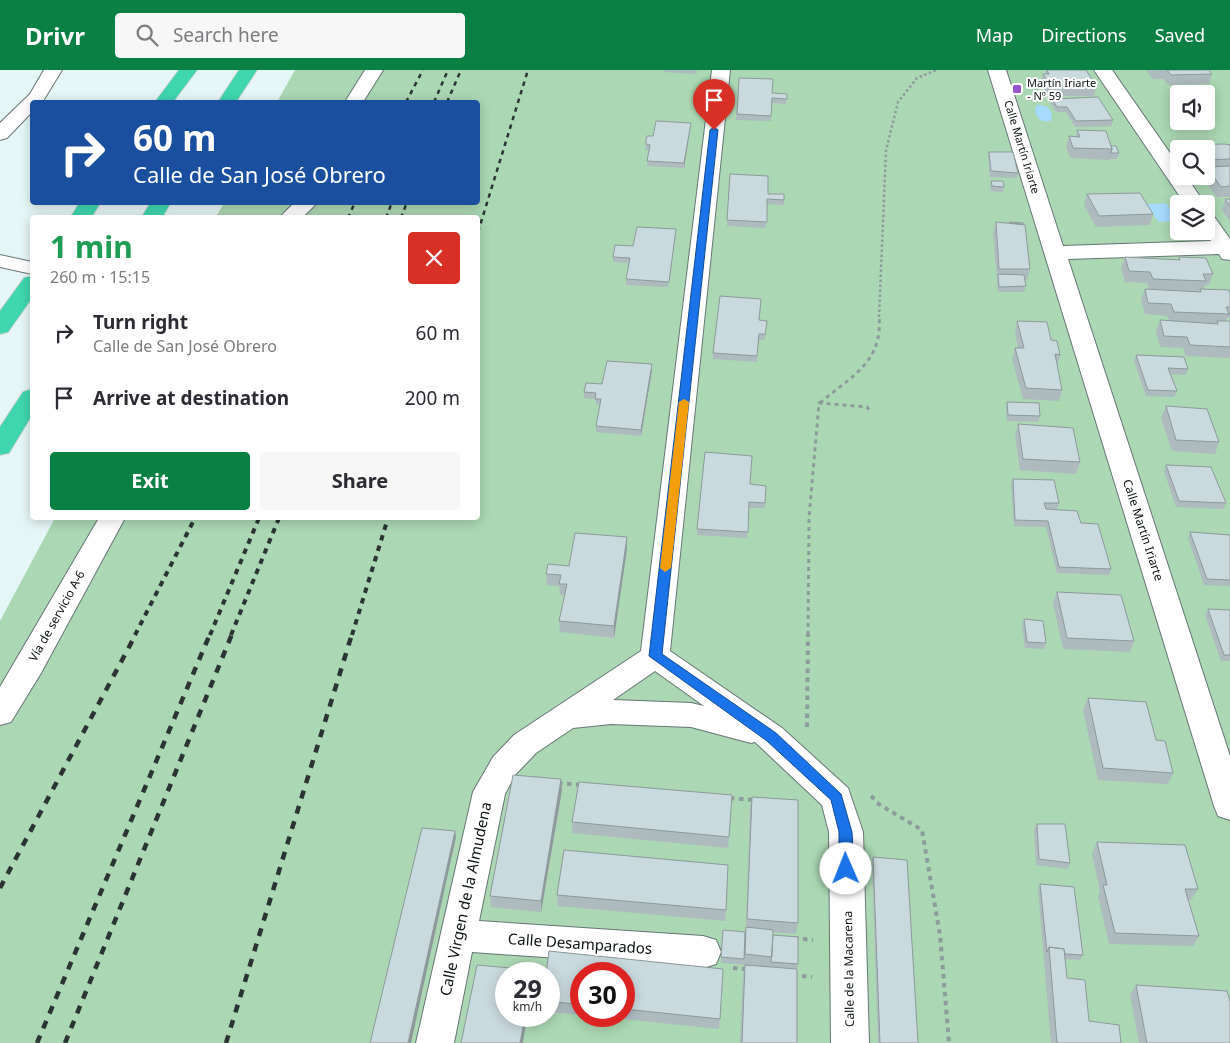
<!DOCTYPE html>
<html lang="en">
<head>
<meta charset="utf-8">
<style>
  :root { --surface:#fff; --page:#f7f7f7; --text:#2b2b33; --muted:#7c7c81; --accent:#0b8043 }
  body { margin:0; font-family:"Noto Sans",sans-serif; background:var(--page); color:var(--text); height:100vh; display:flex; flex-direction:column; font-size:19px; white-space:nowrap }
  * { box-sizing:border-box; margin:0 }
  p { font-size:16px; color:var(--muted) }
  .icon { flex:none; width:28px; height:28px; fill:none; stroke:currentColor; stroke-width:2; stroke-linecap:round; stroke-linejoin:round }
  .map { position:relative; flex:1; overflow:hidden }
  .drawer { position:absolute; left:30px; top:145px; width:450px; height:305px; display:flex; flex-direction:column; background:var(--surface); border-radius:5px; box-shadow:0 2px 12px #0003 }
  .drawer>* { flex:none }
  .banner { position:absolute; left:30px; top:30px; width:450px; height:105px; border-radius:5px; box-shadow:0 2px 12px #0003; background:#1a4fa0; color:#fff; overflow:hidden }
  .buttons { position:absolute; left:1170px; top:15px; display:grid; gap:10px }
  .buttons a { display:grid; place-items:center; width:45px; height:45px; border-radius:5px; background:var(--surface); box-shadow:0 2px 12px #0003; font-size:25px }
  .speed { position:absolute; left:495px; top:892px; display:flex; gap:10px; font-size:25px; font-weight:700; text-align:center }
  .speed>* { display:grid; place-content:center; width:65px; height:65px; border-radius:50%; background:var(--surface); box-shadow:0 2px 12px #0003; line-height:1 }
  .speed small { font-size:12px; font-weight:400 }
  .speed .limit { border:8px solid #d22; background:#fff; color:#111 }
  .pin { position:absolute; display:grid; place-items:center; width:42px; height:42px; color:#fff; margin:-51px -21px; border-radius:50% 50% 50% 0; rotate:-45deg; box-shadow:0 0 5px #0007 }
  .pin .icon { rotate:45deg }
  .me { position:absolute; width:55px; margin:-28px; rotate:359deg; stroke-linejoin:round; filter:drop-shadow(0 0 4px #0008) }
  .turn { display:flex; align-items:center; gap:18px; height:105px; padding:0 20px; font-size:22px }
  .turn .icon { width:65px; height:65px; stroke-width:2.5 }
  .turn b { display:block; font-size:35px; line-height:42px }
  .round { display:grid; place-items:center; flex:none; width:52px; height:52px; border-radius:5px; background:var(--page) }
  .overview { display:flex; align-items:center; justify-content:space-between; height:85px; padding:0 20px }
  h1 { font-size:30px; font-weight:700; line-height:38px; color:#1e9e55 }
  .primary-button { display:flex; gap:10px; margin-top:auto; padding:10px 20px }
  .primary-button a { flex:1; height:58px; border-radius:5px; background:var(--accent); color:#fff; font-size:20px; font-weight:700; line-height:58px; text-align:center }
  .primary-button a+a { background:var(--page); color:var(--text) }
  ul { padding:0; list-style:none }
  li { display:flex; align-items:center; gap:15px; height:65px; padding:0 20px }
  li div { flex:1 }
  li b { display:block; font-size:19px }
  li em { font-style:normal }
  header { display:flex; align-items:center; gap:30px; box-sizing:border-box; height:70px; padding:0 25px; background:var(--accent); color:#fff }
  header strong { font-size:24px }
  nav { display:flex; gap:28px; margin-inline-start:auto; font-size:18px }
  .search { width:350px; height:45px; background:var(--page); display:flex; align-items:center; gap:12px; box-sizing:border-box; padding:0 18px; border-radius:5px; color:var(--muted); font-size:19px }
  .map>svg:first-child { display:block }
</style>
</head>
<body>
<header>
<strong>Drivr</strong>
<div class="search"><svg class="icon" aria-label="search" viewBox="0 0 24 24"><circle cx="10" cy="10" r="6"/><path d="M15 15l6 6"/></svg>Search here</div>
<nav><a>Map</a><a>Directions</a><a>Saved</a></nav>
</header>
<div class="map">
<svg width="1230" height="973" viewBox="0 0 1230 973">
  <rect width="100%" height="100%" fill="#e4f6f5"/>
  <path fill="#abd7b2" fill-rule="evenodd" d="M295,0H1230V973H0V551L55,448H478V148L216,147L224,133L478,132V32H277ZM1179,24H1206V51H1179ZM1179,79H1206V106H1179ZM1179,134H1206V161H1179ZM506,904H549V946H506ZM581,904H624V946H581Z"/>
  <path fill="#a6dafe" d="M1037,35C1047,34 1055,41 1051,51C1042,53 1036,49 1035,39Z
    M1166,133L1178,151L1158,152L1147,134Z"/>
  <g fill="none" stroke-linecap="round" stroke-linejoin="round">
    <g stroke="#667675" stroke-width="2">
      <path id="minor" d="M712,0H730L670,581L782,658L848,718L863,762L869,973H831L829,762L822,735L755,672L751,673L691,657L611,654L573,658L536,683L515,705L505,724L479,851L703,866L716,870L721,882L716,894L703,898L472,882L454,973H416L473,722L493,687L514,665L641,581ZM655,601L704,636L691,633L613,630Z
        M988,0H1006L1063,176L1211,171L1204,161H1206V143L1213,145L1230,169V190L1222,189L1219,184L1068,189L1230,686V750L1218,746L1214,736Z
        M1094,0H1112L1179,96V106H1186L1205,134H1185Z
        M99,448H125L41,603L11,652L0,655V617Z"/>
    </g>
    <g stroke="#667675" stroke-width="2">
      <path id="tertiary" d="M44,0H62L43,31L32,32V42L7,68L0,70V53L30,24Z
        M365,0H383L363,32H345Z
        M295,132H318L302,148H279Z
        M0,185L32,192V204L0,197Z"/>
    </g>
    <g stroke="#d3d4d4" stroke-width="2">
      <path id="motorway" d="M179,0H197L173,32H155Z
        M239,0H257L236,32H218Z
        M80,132H101L91,148H70Z
        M151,132H171L162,148H141Z
        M32,206V228L8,262L0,264V241L24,208Z
        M32,319V345L9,383L0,385V357L23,322Z"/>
    </g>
    <path stroke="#8e9b9b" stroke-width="2.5" stroke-dasharray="2.5 2.5" stroke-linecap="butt" d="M879,247L886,81L898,32L917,8L937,0"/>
    <path stroke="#8e9b9b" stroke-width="3" stroke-dasharray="4 4" stroke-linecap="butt" d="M820,333C851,306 883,293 879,246
      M808,565L809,448L819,333L867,337L870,341"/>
    <path stroke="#8e9b9b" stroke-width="4" stroke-dasharray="4.5 4.5" stroke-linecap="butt" d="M807,657L808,564
      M558,713L582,715
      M871,726L878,732
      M730,728L753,730
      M877,733L922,760L940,865L949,973
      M794,868L813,870
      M733,898L747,899
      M793,905L812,907"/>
    <use href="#minor" fill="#fff" fill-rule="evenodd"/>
    <use href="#tertiary" fill="#fff" fill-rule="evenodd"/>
    <use href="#motorway" fill="#3fd5af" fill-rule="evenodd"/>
    <path stroke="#2b3333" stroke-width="2.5" stroke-dasharray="4.5 4.5" stroke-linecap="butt" d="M406,32L423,0
      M434,32L448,0
      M447,32L461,0
      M348,148L355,132
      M386,148L392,132
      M401,148L407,132
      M478,162L528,0"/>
    <path stroke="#2b3333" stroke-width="4" stroke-dasharray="5.5 5.5" stroke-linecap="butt" d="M135,565L195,448
      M210,565L259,448
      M231,565L279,448
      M352,565L388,448"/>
    <path stroke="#2b3333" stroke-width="4.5" stroke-dasharray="8 8" stroke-linecap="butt" d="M0,818L136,564
      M37,973L210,564
      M65,973L232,564
      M226,973L352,564"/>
  </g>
  <path fill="#adbbbf" d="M664,0H697L696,4L664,2Z
    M1046,0H1086L1096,16L1094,26H1048L1040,14L1043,4H1045Z
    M1146,0H1209L1212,4L1209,14L1168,15L1163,9H1153Z
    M739,8L772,23L787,24L786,34L771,33V51L736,50Z
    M1052,29L1113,50L1111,56L1075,57L1066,42H1056L1051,34Z
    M691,53L684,98L647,96L649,80H645L646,74L653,66Z
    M1077,60L1111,76L1119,83L1117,89H1110L1109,90L1070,88L1066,77L1069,66H1076Z
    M1184,75H1230V127H1217L1203,108L1204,106H1206V79H1182Z
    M989,82L1018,103L1017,108L990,107L988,87Z
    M730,104L768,124L784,130V135L767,134L766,158L727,156Z
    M991,111L1004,117L1003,122L991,121L990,116Z
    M1087,124L1153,144L1150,155L1096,157L1084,135Z
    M1225,129H1230V152L1222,140Z
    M996,152L1030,199L1027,210H1025L1026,216L1024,222H998L993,163Z
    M676,165L668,217L626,215V209L629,193L613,192V187L633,176Z
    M1125,187L1178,190L1179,187L1213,204L1209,215H1205L1203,219L1230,223V248H1227L1226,251H1230V288L1186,286L1183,278L1160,277L1156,262L1160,250L1169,251L1167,246L1145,244L1141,230L1145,219H1149L1147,213L1125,212L1121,198Z
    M759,250L766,264L764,270H758L757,292L713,289V283Z
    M1017,251L1051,270L1060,285L1057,296L1062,320L1059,331L1023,329L1012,289L1015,278H1018L1015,262Z
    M1136,285L1188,299L1186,305L1170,304L1177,321L1174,327L1146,326L1134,291Z
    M652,300L641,366L596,362V356L600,335L596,334L595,329L584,328V322L602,314Z
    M1007,332L1040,346L1038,352L1007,351L1006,338Z
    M1166,336L1219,372L1215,384L1172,381L1161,348Z
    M1018,354L1080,392L1076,404L1020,400L1015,366Z
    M705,382L750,414L765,433V438H749L747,468L697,465Z
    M1166,395L1226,433L1223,439L1176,437L1164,401Z
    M1013,409L1059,433L1057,439H1046L1081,453L1111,499L1109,505L1057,503L1046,457L1014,456L1011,414Z
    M1190,462L1230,465V516L1204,515L1188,468Z
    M627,467V479L614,568L560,562L559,551L565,525H560L559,516L547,515L546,504L569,496Z
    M1057,522L1134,571L1130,582L1063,579L1053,533Z
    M1208,539L1230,540V591H1221L1205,545Z
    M1024,549L1046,573L1044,579L1025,578L1022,555Z
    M1088,628L1173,703L1168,714L1098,710L1083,640Z
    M562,720L541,842L491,837L490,826Z
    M752,727L798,853L796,864L773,862V865L798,894L797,899V973H740L743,905L745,895L764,896L721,893L722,866L745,862L746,857L750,738Z
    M572,752L729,767L728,778L572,763Z
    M1037,754L1070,793L1068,799L1036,795L1034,759Z
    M1097,772L1198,819L1191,830H1188L1199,866L1193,876L1109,874L1098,826L1100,821L1092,783Z
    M873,787L918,973H878L872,792Z
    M1040,814L1083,885L1080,890L1065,889L1067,908L1089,951L1121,973H1051L1038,819Z
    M557,825L726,840L725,851L558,836Z
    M549,881L723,899L719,959L594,946H624V904H581V945L549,942V904H546Z
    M1136,915L1230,973H1139L1130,925Z"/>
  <path fill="#8d999b" d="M691,53L690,59L684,98V93Z
    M652,294V300L641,366V360Z
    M627,467V479L614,568V556Z
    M561,709L562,720L541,842V831Z
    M455,761L456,767L411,973H408Z
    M525,946H527L523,973H520Z"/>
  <path fill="#c9dade" stroke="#8d999b" d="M1047,0H1086L1096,16H1050L1043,4H1049Z
    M1167,0H1209L1212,4L1171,5Z
    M739,8L773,9L772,23L787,24V29L772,28L771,46L737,44Z
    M1098,27L1113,50L1076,51L1067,37H1057L1052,29Z
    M656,51L691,53L684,93L647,91L650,75L646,74V70L647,66H653Z
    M1077,60L1106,61L1112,79L1073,78L1069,66L1080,67Z
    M1224,74L1230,75V89L1206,90V79H1186L1184,75Z
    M1111,76H1116L1119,83H1111L1112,79Z
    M989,82H1013L1018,103L991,101Z
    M1230,96V116L1221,117L1207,97Z
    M730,104L768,106V124H784V130L767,129V152L727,150Z
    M991,111H1003L1004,117L992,116Z
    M1140,123L1153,144L1099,146L1087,124Z
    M1225,129H1230V136Z
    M996,152L1025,155L1030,199H999Z
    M1009,152L1023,153V154L1010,153Z
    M637,157L676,159L669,212L626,209L630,188L613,187L615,175L633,176Z
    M1125,187L1180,190L1179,187L1206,188L1213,204H1203L1206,211L1153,209L1150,202L1129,201Z
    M998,204L1024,205L1026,216L999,217Z
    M1145,219L1201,222L1200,219L1229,220L1230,223V237H1226L1229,244L1174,242L1171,234L1148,233Z
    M720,226L761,229L759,250L767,251L766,259L765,264H759L757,286L713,283Z
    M1160,250L1218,254L1217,251H1230V277L1190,275L1187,267L1164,266Z
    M1017,251L1047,252L1051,270L1057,271L1060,285L1055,284L1062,320L1026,318L1015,278H1024Z
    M1136,285L1184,287L1188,299L1168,298L1177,321L1148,320Z
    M607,291L652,294L641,360L596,356L601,329H595L596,323L584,322L586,313L602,314Z
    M1007,332L1039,333L1040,346L1008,345Z
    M1166,336L1207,339L1219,372L1176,370Z
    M1018,354L1073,358L1080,392L1023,389Z
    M705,382L752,386L750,414L766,416L765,433L749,432L748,462L697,459Z
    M1166,395L1211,397L1226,433L1179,431Z
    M1013,409L1054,410L1059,433H1044L1046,439L1077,441L1081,453L1098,454L1111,499L1059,497L1048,451L1015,450Z
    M1190,462L1230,465V510L1207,509Z
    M575,463L627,467L614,556L559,551L567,514H559L561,505L546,504L548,494L569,496Z
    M1057,522L1121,525L1134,571L1067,568Z
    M1208,539L1230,540V585H1224Z
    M1024,549L1043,551L1046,573L1027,572Z
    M1088,628L1146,632L1156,670L1165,671L1173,703L1103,698Z
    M513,705L561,709L541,831L490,826Z
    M579,712L732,725L729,767L572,752Z
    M752,727L798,730V853L747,849Z
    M1037,754H1065L1070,793L1039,789Z
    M422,758L455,761L408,973H370Z
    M1097,772L1185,775L1198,819H1185L1199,866L1115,863L1103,815H1107Z
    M564,780L728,795L726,840L557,825Z
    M873,787L907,790L918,973H880Z
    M1040,814L1074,817L1083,885L1065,884L1064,879L1049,877L1047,882Z
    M746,857L773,860L772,887L745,884Z
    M723,860L745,862L744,889L721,887Z
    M773,865L798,867V894L771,892Z
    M1049,877L1064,879L1067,908L1085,910L1089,951L1119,955L1121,973H1057Z
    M549,881L723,899L720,949L624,939V904H581V935L549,931V904H546Z
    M477,895L532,900L531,904H506V946H525L520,973H461Z
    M745,895L797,899V973H742Z
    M1136,915L1227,921L1230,932V973H1147Z"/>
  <path fill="#1a73e8" stroke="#114b97" d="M714,57L718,60L662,584L776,663L841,724L852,762L854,799L851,803L846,805L842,803L839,799V762L831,730L767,671L649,586L710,60Z"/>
  <path fill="#f59e0b" d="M684,329L689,332L671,498L665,502L660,498L679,332Z"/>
  <rect fill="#9557ce" stroke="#fff" stroke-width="2" x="1012" y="14" width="10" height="10" rx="2.5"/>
  <g text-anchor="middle" stroke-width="4" stroke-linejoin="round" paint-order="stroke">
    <g font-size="11" fill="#0c1212" stroke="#fff" text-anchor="start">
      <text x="1027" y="17">Martín Iriarte<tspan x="1027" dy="13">- Nº 59</tspan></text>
    </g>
    <g font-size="11" fill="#0c1212" stroke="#fff">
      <text transform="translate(1022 77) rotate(73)" y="4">Calle Martín Iriarte</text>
    </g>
    <g font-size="12" fill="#0c1212" stroke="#fff">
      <text transform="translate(1143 460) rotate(72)" y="4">Calle Martín Iriarte</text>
      <text transform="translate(57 546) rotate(-61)" y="4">Vía de servicio A-6</text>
      <text transform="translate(849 899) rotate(-91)" y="4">Calle de la Macarena</text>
    </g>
    <g font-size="15" fill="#0c1212" stroke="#fff">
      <text transform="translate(466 829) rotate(-78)" y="5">Calle Virgen de la Almudena</text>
      <text transform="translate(580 874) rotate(4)" y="5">Calle Desamparados</text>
    </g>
  </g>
</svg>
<div class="buttons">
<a><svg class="icon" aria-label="sound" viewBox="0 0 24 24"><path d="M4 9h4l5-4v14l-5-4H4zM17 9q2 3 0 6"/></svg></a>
<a><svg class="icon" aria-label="search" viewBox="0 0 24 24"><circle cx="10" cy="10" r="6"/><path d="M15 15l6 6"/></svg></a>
<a><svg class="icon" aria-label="layers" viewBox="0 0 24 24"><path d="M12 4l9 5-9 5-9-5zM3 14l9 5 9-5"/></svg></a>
</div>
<div class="speed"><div>29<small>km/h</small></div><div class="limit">30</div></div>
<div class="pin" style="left:714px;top:60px;background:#d93025"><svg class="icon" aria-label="arrive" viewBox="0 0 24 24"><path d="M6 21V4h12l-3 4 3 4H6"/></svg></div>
<svg class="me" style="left:846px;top:799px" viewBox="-20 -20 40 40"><circle r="19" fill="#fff"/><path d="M0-13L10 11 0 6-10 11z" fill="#1a73e8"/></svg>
<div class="banner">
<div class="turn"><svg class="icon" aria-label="right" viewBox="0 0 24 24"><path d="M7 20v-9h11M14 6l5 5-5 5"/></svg><div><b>60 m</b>Calle de San José Obrero</div></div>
</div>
<section class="drawer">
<div class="overview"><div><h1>1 min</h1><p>260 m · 15:15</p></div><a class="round" style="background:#d93025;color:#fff"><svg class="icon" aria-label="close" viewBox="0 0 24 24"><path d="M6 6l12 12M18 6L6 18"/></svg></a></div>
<ul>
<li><svg class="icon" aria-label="right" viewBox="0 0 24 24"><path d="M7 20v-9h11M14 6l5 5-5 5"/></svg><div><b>Turn right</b><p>Calle de San José Obrero</p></div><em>60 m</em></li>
<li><svg class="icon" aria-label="arrive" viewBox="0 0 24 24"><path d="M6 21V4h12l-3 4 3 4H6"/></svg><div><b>Arrive at destination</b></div><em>200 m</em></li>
</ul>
<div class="primary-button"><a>Exit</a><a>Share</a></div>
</section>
</div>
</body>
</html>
